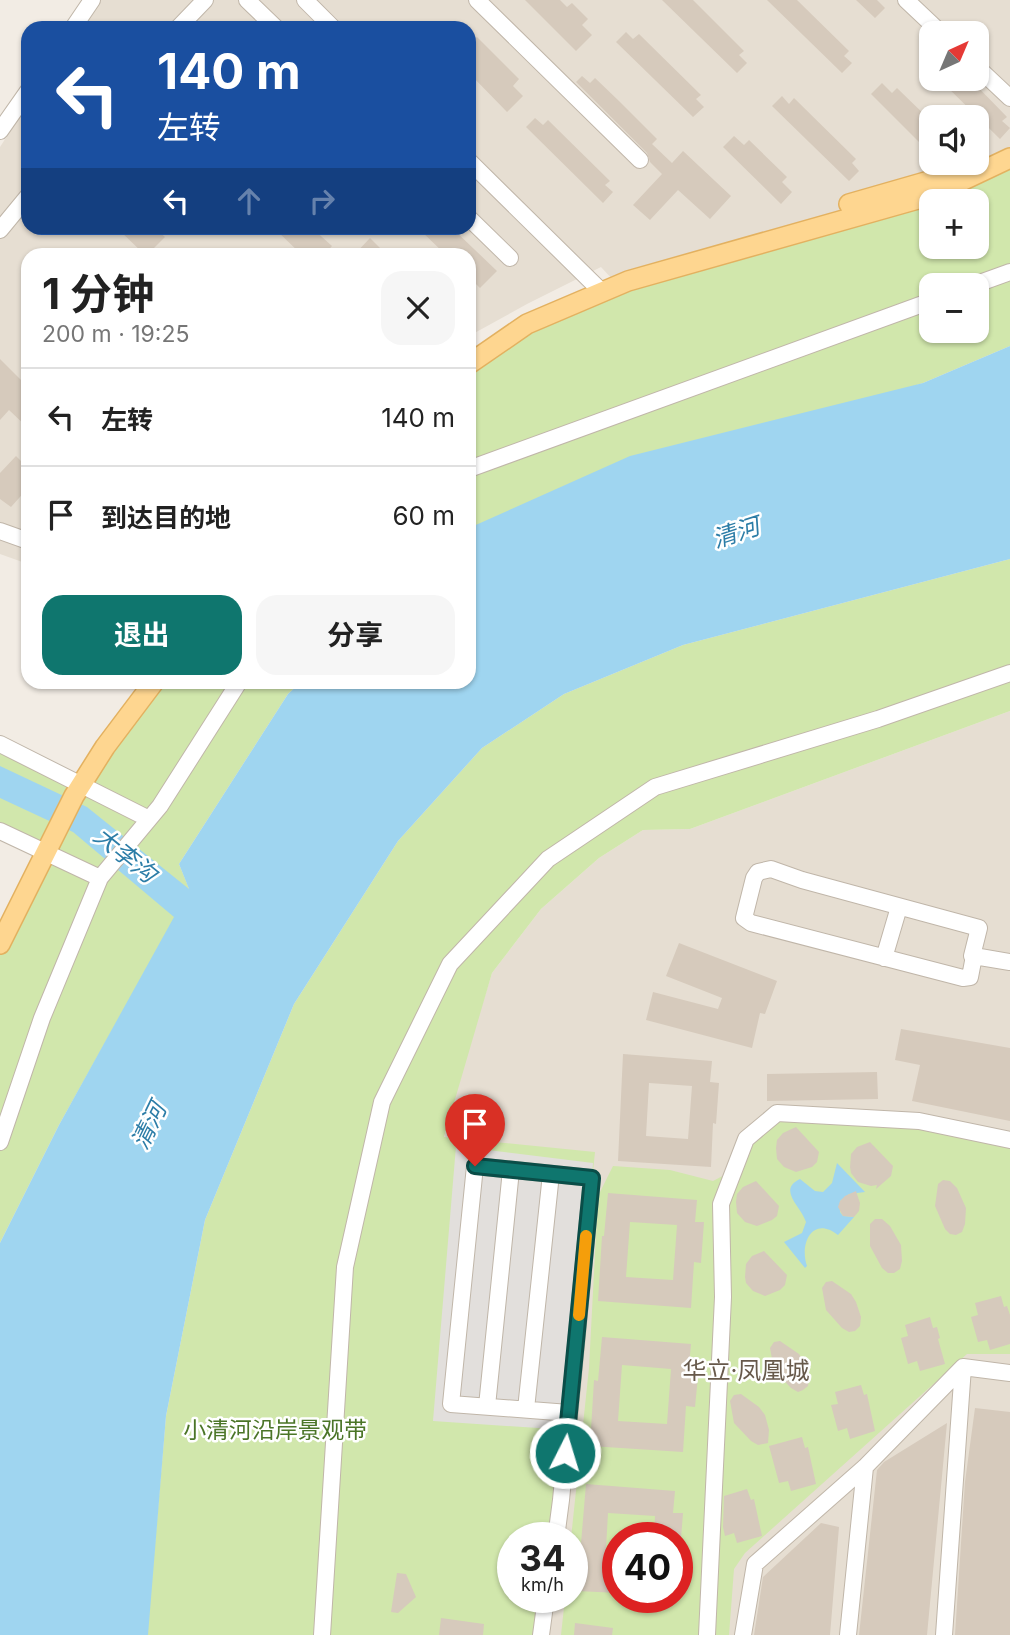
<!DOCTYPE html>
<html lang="zh">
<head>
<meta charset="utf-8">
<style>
  :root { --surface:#fff; --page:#f6f6f6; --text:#222; --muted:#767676; --line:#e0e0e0; --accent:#0f766e }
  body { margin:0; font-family:Inter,"Noto Sans SC",sans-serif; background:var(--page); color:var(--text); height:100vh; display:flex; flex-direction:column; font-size:26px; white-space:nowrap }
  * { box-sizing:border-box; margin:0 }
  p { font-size:23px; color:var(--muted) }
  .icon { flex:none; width:38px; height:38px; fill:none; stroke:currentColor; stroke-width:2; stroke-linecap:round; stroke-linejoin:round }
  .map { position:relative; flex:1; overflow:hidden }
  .panel { position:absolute; left:21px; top:248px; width:455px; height:441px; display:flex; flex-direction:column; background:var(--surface); border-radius:21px; box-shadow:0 2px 5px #0004 }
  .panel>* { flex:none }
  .hud { position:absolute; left:21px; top:21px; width:455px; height:214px; border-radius:21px; box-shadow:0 2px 5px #0004; background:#1a4fa0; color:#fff; overflow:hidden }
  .needle { width:46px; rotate:44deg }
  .tools { position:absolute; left:919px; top:21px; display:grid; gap:14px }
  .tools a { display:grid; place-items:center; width:70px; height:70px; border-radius:14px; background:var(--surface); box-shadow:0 2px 5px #0004; font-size:35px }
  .speed { position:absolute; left:497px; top:1522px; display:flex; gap:14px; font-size:35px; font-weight:700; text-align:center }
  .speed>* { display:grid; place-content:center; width:91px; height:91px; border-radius:50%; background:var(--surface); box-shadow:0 2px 5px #0004; line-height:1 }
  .speed small { font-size:18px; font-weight:400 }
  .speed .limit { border:10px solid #d22; background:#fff; color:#111 }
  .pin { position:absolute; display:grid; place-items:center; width:60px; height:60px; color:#fff; margin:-72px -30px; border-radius:50% 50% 50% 0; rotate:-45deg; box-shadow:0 0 7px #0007 }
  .pin .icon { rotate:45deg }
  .me { position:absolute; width:77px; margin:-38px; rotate:5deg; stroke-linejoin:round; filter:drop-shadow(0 0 5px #0008) }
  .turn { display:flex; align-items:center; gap:24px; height:147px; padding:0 21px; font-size:32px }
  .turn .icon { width:91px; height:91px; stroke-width:2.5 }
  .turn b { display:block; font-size:49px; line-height:60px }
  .lanes { display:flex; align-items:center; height:66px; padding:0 21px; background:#0003; justify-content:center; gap:35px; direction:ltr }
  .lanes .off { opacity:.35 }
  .round { display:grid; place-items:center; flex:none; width:74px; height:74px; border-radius:21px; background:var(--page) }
  .overview { display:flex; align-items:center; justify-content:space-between; height:119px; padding:0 21px }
  h1 { font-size:42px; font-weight:700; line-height:52px }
  .action { display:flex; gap:14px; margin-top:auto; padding:14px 21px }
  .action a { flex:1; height:80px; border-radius:21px; background:var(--accent); color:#fff; font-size:28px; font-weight:700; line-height:80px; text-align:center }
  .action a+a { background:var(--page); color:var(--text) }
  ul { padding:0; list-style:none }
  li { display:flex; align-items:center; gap:21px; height:98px; padding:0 21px; border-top:2px solid var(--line) }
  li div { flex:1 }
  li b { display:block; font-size:26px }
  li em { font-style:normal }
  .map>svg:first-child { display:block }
</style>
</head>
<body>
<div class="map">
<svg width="1010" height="1635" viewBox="0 0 1010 1635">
  <rect width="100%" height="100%" fill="#f2ece4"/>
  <path fill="#e6ded2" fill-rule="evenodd" d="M97,0H1010V149L934,185L614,281L601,267L527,304L469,336V256H28V564L0,554V147L28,104V228H469V28H79ZM931,33H976V79H931ZM931,117H976V163H931Z
    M1010,711V1635H363L397,1307L469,1047L492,973L541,909L599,858L643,830L690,829ZM513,1538H572V1598H513ZM618,1538H677V1598H618Z"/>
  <path fill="#d1e7ac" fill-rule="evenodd" d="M1010,148V346L923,383L469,528V363C514,340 560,317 608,298C741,246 882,214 1010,148ZM931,201H976V247H931ZM931,285H976V331H931Z
    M1010,559V711L690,829L643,830L599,858L541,909L492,973L444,1137L595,1152L555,1538H513V1598H545L541,1635H147L166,1416L205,1220L294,1004L398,841L482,748L564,694L683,645Z
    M147,683H300L288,694L179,864L190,891L59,1125L0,1243V944L44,853L0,831V744L79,776Z
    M777,1113L919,1121L1010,1140V1354H967L745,1553L734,1569L729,1635H561L565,1598H572L571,1538L589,1368L598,1196L613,1166L670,1170L713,1181L734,1170L746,1139ZM618,1538H677V1598H618Z"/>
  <path fill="#e2dfdc" d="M456,1146L593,1163L568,1430L433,1421Z"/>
  <path fill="#9fd5f0" d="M1010,346V559L683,645L564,694L482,748L398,841L294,1004L205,1220L166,1416L148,1635H0V1243L59,1125L174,917L73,832L0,798V766L87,807L189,889L179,864L288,694L300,683L469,682V528L630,456L923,383Z
    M837,1163L865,1192L849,1194L840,1201V1212L843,1216L854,1217L838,1235C813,1215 799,1243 807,1266L805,1268L784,1242L802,1233L806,1222C801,1206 777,1190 800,1179L815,1191L823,1192L832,1183Z"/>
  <path fill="#d6cabc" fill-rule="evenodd" d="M525,0H560L567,7L572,3L588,19L582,25L592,35L576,51Z
    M662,0H693L744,51L739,55L747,63L737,73Z
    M767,0H797L849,51L844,56L852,63L842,73Z
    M856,0H877L885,8L875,18Z
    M626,32L633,39L639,34L701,95L696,99L704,107L693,117L616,42Z
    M477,37L519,79L513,86L523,96L507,112L469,73V45Z
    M582,76L590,83L595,78L619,101L657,139L652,144L672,163L683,151L731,196L710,219L678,190L650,220L633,205L662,174L650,162L647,153L576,82Z
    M939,79H959L964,83L970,79L1007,117L1002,121L1010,128L1000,139Z
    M882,83L892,93L897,88L931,121V154L871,94Z
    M782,96L789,104L794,98L856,159L852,163L859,171L849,181L772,106Z
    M535,118L543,125L548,120L610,181L605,185L613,192L603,203L526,127Z
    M734,136L744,145L749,140L787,177L782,182L792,192L781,204L723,147Z
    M117,228H155L165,237L146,256Z
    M274,228H312L332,246L323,256H303Z
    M418,228H452L497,271L480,288L469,277V256H447Z
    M370,238L388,256H353Z
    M0,359L28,387V428L9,410L0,420Z
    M16,456L28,468V488L11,507L0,499V473Z
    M679,943L777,981L765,1014L760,1013L752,1048L646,1020L653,992L718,1009L722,998L666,976Z
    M901,1029L1010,1048V1121L912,1101L920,1065L895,1060Z
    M623,1054L712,1061L710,1082L719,1083L716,1124L713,1123L711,1167L618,1161ZM649,1083L692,1086L688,1139L646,1136Z
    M877,1072L878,1099L767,1101V1074Z
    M796,1127L819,1152L817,1162L812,1167L796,1172L784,1167L777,1159L776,1148L777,1140L783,1133Z
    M870,1142L893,1166L891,1176L876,1189L877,1185L871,1186L858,1182L851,1173L850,1167L851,1154L857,1147Z
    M943,1180L950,1181L957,1188L966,1208L965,1224L962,1232L956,1235L950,1234L945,1229L935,1206L938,1184Z
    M756,1181L779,1206L777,1216L772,1220L757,1226L745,1222L737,1213L736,1202L737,1194L743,1187Z
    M856,1191L860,1203L859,1211L854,1217L843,1216L838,1207L840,1201L845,1196Z
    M608,1193L697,1200L695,1222H704L701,1263L694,1262L691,1308L598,1301L602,1236H604ZM630,1222L677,1225L673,1280L626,1277Z
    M875,1219H882L890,1226L901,1245L902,1261L900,1269L894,1273H888L882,1268L870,1246V1224Z
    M764,1251L787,1275L785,1285L780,1290L765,1296L753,1291L746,1283L745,1277L746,1264L752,1256Z
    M832,1281L851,1294L856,1302L861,1317L860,1326L855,1331L849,1332L842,1328L826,1310L822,1288L826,1282Z
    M1001,1296L1004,1307L1007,1306L1010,1315V1344L990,1350L987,1340L978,1342L971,1317L978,1315L975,1303Z
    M930,1317L933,1328L937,1327L940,1338L938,1339L945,1364L920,1371L917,1361L908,1364L901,1338L908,1336L905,1325Z
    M602,1337L691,1344L689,1366H699L695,1407L686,1406L683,1452L590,1446L594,1380L598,1381ZM622,1365L671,1369L667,1424L618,1421Z
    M780,1341L799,1354L804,1362L809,1377L808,1386L803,1390L798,1392L791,1388L774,1370L770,1348L774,1342Z
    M861,1385L864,1395L867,1394L875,1431L850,1439L847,1428L838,1431L831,1405L838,1404L835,1392Z
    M741,1394L759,1407L765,1415L769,1430L768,1443L758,1445L751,1441L734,1423L730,1401L734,1395Z
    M975,1408L1010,1412V1635H955L965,1482Z
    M947,1423L927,1635H859L877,1470L884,1462Z
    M802,1437L805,1448L808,1447L816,1484L791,1491L788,1481L779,1483L769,1446Z
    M586,1484L675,1491L673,1513H683L681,1538H654L655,1516L608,1513L605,1566L618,1567V1593L577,1591Z
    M747,1489L751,1500L754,1499L762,1536L737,1543L734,1533L725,1536L723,1527L724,1496Z
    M821,1523L839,1527L830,1635H754L763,1577Z
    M397,1573L406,1574L416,1597L398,1613L391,1612Z
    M441,1618L484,1624L483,1635H439Z
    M575,1623L613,1628L612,1635H574Z"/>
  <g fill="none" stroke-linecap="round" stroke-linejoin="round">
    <g stroke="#c0b6a9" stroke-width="18">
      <path id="minor" d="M247,0L276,28
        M305,0L333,28
        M477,0L640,160
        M906,0L941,33
        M73,28L92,0
        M178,28L205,0
        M976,66L1010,98
        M0,131L28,91
        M469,161L602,292
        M469,218L510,258
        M0,230L28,196
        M974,285L1010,272
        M469,469L931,301
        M0,531L28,541
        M0,744L149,819
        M0,831L100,878
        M974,956L970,977L963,978L751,923L744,918L754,878L758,872L771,869L802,880L979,928L972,956H974L1010,962
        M884,958L899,907
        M0,1142L42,1018L100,878L160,806L239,682
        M487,1406L511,1170
        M526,1409L551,1174
        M556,1538L561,1500L592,1178L475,1166L451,1404L569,1413
        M322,1635L345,1267L382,1102L450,964L548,859L655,787L878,719L1010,673
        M541,1635L546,1598
        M707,1635L723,1297L721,1204L746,1139L777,1113L919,1121L1010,1140
        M743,1635L755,1564L865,1467L963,1367L1010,1373
        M848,1635L865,1467
        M944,1635L963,1367"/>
    </g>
    <g stroke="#e3b160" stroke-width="22">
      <path id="major" d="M849,204L936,179L954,171
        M469,364L527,324L628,281L932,195L1010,158
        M0,944L74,796L105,747L154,682"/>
    </g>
    <use href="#minor" stroke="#fff" stroke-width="16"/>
    <use href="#major" stroke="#fed690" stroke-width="19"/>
  </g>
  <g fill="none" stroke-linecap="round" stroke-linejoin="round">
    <g stroke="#0a4d48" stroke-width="18">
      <path id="route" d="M475,1166L592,1178L565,1453"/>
    </g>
    <use href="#route" stroke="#0f766e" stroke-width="12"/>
    <path stroke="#f59e0b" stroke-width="12" d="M579,1315L586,1236"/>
  </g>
  <g text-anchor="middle" stroke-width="5" stroke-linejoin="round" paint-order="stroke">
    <g font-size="23" fill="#4b7527" stroke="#fff">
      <text x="275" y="1438">小清河沿岸景观带</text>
    </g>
    <g font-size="24" font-style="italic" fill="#2c7da7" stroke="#fff">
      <text transform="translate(736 533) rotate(-18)" y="8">清河</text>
      <text transform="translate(125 855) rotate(39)" y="8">大李沟</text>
      <text transform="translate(149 1126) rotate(-64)" y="8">清河</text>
    </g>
    <g font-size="24" fill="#67594b" stroke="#fff">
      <text x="746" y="1379">华立·凤凰城</text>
    </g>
  </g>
</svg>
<div class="tools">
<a><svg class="needle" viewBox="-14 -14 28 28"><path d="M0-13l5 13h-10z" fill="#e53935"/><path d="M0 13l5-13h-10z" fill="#767676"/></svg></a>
<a><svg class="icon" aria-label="sound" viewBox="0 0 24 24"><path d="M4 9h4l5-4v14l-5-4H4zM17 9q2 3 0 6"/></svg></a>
<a>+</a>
<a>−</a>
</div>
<div class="speed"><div>34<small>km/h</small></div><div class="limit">40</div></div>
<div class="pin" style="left:475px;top:1166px;background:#d93025"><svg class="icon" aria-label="arrive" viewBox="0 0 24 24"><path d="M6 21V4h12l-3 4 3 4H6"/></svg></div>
<svg class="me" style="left:565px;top:1453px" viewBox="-20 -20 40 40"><circle r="17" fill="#0f766e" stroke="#fff" stroke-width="3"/><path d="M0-11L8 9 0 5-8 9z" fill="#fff"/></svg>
<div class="hud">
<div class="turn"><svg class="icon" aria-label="left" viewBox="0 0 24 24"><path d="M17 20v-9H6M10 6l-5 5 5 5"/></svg><div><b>140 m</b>左转</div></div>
<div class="lanes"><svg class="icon" aria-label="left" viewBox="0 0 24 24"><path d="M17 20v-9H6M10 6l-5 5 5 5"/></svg><svg class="icon off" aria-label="ahead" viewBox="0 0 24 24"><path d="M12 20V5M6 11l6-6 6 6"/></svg><svg class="icon off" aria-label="right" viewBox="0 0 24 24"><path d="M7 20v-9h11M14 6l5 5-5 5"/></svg></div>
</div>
<section class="panel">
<div class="overview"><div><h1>1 分钟</h1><p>200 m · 19:25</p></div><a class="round"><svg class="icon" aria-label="close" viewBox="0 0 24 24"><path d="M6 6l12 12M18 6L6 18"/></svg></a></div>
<ul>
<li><svg class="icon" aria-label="left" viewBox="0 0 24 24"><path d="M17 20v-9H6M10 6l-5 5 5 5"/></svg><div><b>左转</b></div><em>140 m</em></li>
<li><svg class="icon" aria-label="arrive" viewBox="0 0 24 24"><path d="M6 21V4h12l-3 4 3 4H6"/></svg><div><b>到达目的地</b></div><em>60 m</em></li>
</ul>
<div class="action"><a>退出</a><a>分享</a></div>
</section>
</div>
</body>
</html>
